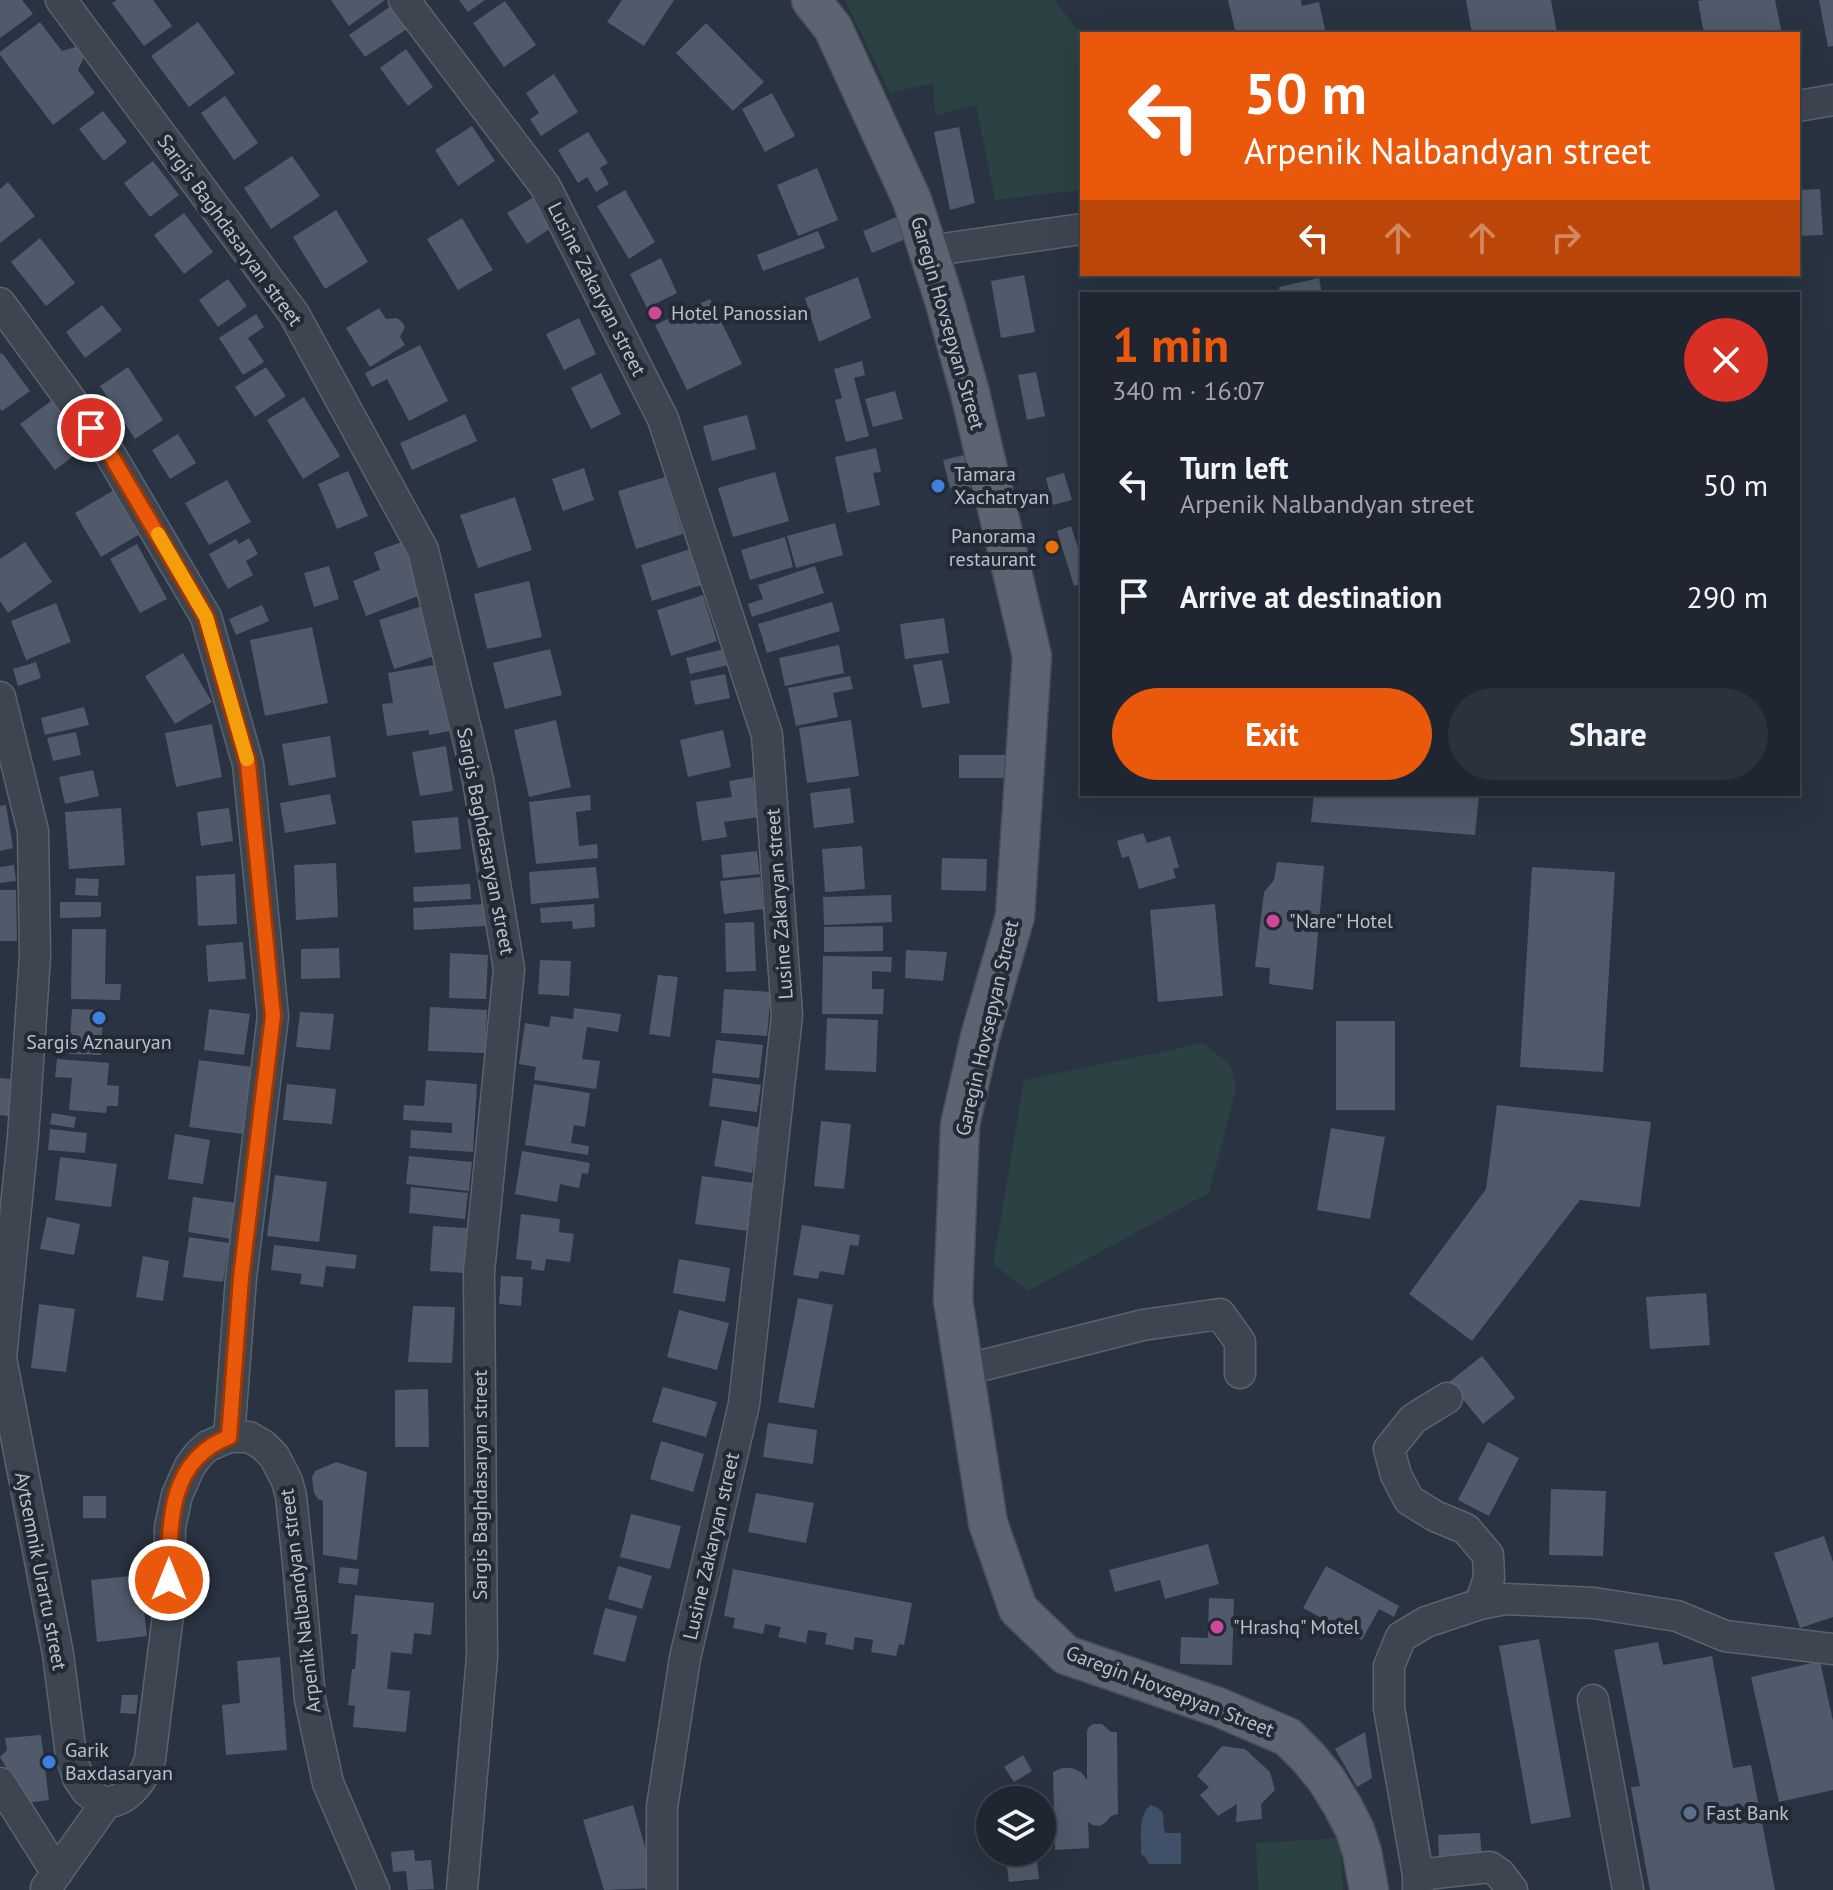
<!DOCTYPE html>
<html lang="en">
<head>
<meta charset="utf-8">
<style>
  :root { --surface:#1f2631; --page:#2c323d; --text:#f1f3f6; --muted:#a1a5ab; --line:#3c434d; --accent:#ea580c }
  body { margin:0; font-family:"PT Sans",sans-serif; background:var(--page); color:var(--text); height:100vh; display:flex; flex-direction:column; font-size:30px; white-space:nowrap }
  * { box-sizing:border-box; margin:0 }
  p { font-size:26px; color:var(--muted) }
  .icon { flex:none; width:44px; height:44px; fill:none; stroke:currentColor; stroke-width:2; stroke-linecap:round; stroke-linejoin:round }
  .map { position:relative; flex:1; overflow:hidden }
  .drawer { position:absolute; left:1080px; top:292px; width:720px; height:504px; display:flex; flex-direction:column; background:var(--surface); border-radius:0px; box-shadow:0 8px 32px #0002,0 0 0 2px var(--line) }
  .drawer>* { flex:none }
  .hud { position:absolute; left:1080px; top:32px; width:720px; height:244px; border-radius:0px; box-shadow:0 8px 32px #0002,0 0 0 2px var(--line); background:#ea580c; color:#fff; overflow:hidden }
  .fabs { position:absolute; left:976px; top:1786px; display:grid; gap:16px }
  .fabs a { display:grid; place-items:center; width:80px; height:80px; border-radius:50%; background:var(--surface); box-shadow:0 8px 32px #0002,0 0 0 2px var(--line); font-size:40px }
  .pin { position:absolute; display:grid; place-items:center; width:68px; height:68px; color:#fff; margin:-34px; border:4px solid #fff; border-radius:50%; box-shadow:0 2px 8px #0007 }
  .me { position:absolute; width:88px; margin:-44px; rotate:0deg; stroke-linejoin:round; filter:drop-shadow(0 0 6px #0008) }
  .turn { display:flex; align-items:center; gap:28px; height:168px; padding:0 32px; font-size:36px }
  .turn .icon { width:104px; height:104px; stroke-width:2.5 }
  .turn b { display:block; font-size:56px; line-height:68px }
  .lanes { display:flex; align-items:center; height:76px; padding:0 32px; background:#0003; justify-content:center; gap:40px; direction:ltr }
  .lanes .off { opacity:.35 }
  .round { display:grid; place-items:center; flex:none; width:84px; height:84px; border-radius:42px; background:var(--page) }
  .overview { display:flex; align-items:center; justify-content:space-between; height:136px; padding:0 32px }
  h1 { font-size:48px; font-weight:800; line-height:60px; color:var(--accent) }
  .primary-button { display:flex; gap:16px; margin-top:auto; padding:16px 32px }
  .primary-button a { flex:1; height:92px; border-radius:48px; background:var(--accent); color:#fff; font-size:32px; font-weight:800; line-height:92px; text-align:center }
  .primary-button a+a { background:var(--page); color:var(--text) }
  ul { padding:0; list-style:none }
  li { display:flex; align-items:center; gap:24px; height:112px; padding:0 32px }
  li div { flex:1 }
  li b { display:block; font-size:30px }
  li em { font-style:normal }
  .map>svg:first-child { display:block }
</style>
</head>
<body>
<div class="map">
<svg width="1833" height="1890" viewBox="0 0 1833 1890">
  <rect width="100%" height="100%" fill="#293341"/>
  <path fill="#2c4143" d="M845,0H1054L1082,35V190L995,200L976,105L935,116L933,83L890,93Z
    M1204,1043L1231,1066L1236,1089L1209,1193L1028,1291L993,1264L1024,1080Z
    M1340,1838L1343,1890H1258L1256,1843Z"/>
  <path fill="#405069" d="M1151,1805C1171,1812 1159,1819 1166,1833H1181V1864H1149L1146,1858L1141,1854C1142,1838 1137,1815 1151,1805Z"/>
  <path fill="#505a6a" d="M0,0H22L33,14L0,38Z
    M117,0H153L172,26L144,46L112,3Z
    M331,0H385L349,26Z
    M459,0H485L468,12Z
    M622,0H674L644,46L607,22Z
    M1228,0H1301L1302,6L1319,2L1326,34H1236Z
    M1466,0H1551L1557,33L1472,34Z
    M1704,0H1775L1782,34H1704L1698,1Z
    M1819,0H1833V46L1828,47Z
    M505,1L536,45L504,67L473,23Z
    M391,6L407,29L365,57L349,35Z
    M40,22L62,51L76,47L84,57L78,70L95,93L53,125L0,55V52Z
    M198,22L235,73L189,107L151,56Z
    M706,23L764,82L733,111L676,53Z
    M406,49L433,87L408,106L380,68Z
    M554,74L578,112L541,136L530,119L539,113L526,93Z
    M772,93L795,136L765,152L742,109Z
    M225,96L258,143L234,160L201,113Z
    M103,111L127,142L104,161L79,129Z
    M472,126L495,161L458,186L435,150Z
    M959,127L975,203L950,210L934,132Z
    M588,132L608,163L600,168L609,184L596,192L587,177L578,183L558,150Z
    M292,156L320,196L271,229L244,188Z
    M153,161L179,195L150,217L124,183Z
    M817,168L838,220L798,236L777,185Z
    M8,182L35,216L0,243V189Z
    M1820,189L1823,235L1798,236V190Z
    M625,190L655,242L629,259L597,206Z
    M532,198L551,228L527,244L507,213Z
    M336,210L368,262L325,289L293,237Z
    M184,213L213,252L184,274L154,235Z
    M899,216L908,238L872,253L863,231Z
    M462,218L493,270L458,290L427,239Z
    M818,231L825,248L763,271L757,255Z
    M40,238L75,283L46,306L11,262Z
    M661,258L677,293L647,308L630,274Z
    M1024,275L1035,332L1001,338L991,281Z
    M858,277L871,318L819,342L805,298Z
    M1319,278L1322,294H1280L1279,287Z
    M228,279L247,306L218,327L199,300Z
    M710,299L742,364L687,390L655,325Z
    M102,305L122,330L85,358L66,332Z
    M379,308L386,319L397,318L402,322L405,327L400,337L405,345L370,367L346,328Z
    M256,314L264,327L248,338L264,362L243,375L219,338Z
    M579,318L596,354L564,370L546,334Z
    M420,345L448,401L409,421L387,379L372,387L365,373Z
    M2,353L30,391L2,411L0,409V354Z
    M862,361L865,375L854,378L869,436L846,442L835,400L842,398L834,369Z
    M128,367L163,420L135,439L100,386Z
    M266,367L286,396L255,417L235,387Z
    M1036,372L1045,416L1027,420L1018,375Z
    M601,373L621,414L591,429L571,388Z
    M895,391L903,419L873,427L865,399Z
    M59,395L74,415L65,422L84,448L55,470L20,424Z
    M304,397L340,456L303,479L267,420Z
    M465,414L477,441L412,470L400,443Z
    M747,415L756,449L712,461L703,426Z
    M178,434L196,463L170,479L152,450Z
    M876,448L881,472L873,473L880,505L847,513L835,457Z
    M964,455L972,487L951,492L943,460Z
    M584,468L594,500L563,511L552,479Z
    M348,471L368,516L337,529L318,484Z
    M775,472L789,521L733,537L718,488Z
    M1064,473L1072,500L1053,505L1046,478Z
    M665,477L683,534L636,549L618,491Z
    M227,480L251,522L209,545L185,503Z
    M114,490L140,534L101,557L75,513Z
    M515,497L532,550L478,568L460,515Z
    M835,523L843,555L796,568L787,536Z
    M1071,526L1082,560V583L1074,586L1057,531Z
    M785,537L793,567L750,580L741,550Z
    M249,538L258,554L246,561L253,575L228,589L209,554L236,539L239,544Z
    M407,540L426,593L366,616L353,581L380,570L374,552Z
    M25,542L52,582L8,613L0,601V559Z
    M137,544L167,599L140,613L110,559Z
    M690,549L702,585L652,601L641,565Z
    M329,566L339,599L314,607L304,573Z
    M815,566L824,593L752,617L748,604L763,599L758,585Z
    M529,581L542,637L487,649L474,594Z
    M703,595L717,641L671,656L657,610Z
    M832,602L840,631L767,653L758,624Z
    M56,603L71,642L26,660L11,621Z
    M262,605L269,621L236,635L229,619Z
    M425,605L441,654L394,669L379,620Z
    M944,618L949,653L905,659L900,624Z
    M312,627L328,703L265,716L250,640Z
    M839,645L844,673L785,686L779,658Z
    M550,649L562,695L505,709L493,663Z
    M724,649L728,665L690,674L686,658Z
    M183,653L212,702L175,724L145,676Z
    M942,660L950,703L922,708L913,665Z
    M36,662L41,678L18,686L13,669Z
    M445,663L455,730L429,735V730L387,736L382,704L393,703L388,673Z
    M725,674L730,698L695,705L690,681Z
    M850,676L853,689L833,693L838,717L796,726L788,688Z
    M84,707L89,725L45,735L41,718Z
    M556,720L571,787L529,797L514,730Z
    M851,720L859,776L807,783L799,728Z
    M212,724L222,777L176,787L165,733Z
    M723,730L731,767L688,777L680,740Z
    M76,732L81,755L53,761L47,738Z
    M330,736L336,777L289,786L282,744Z
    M446,746L453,791L420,796L412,752Z
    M959,755H1010V778H959Z
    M93,770L99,796L65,804L59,777Z
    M753,777L759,817L724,822L727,837L702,841L696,802L732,797L729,781Z
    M850,788L854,823L814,828L810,793Z
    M330,794L336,824L285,833L280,803Z
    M1314,794H1479L1475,835L1311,822Z
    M590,795L591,810L576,812L579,846L597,844L598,858L536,864L529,802Z
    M6,805L13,848L0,851V806Z
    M121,808L125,865L69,869L65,812Z
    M229,808L233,841L201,846L197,812Z
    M458,817L461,849L415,853L412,821Z
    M1143,833L1147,843L1170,836L1179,867L1173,869L1176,878L1139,889L1129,856L1122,858L1117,841Z
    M862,846L865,889L825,892L822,849Z
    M757,851L760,874L723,878L721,855Z
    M942,858L987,859L986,891L941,890Z
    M1277,862L1324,866L1313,990L1269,984L1270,968L1255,967L1264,892L1274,880Z
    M336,863L338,917L296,920L294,865Z
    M14,865L16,881L0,883V867Z
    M596,867L599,898L531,904L529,872Z
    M1532,867L1615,872L1603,1072L1520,1067Z
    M235,874L237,924L198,926L196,876Z
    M760,877L763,909L724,914L720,881Z
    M76,878L99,879L98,896L75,895Z
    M470,884L471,899L414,902L413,887Z
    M0,890H16L17,941H0Z
    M891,895L892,922L824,925L823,897Z
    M60,902H101V917L60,918Z
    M484,904L485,926L414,930L413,908Z
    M594,904L595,927L573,929L572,921L541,923L540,908Z
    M1215,904L1223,996L1158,1002L1150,910Z
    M754,922L756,971L726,972L725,923Z
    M883,926V951L824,952V927Z
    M72,929H106L105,984H121L120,1000L71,999Z
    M243,942L246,979L208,982L206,945Z
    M339,948L340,978L301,979V949Z
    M906,950L947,952L943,981L905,978Z
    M450,953L488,955L486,999L449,998Z
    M823,956L892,957L891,972L872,971V989H884L883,1014H822Z
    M540,960L571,961L569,996L538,994Z
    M658,975L678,977L670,1037L649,1034Z
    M724,989L771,992L767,1036L721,1033Z
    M430,1007L487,1010L485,1053L428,1051Z
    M574,1008L621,1014L618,1032L587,1027L582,1059L600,1061L596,1089L534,1080L536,1067L519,1064L525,1023L549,1027L551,1016L573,1019Z
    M72,1009L103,1010L101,1055L69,1054Z
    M209,1009L250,1014L244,1055L204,1050Z
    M300,1012L334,1014L330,1050L296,1047Z
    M827,1018L878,1020L876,1072L825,1070Z
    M1336,1021H1395V1110H1336Z
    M716,1040L763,1045L759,1078L712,1073Z
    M57,1059L109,1063L107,1085L119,1086L118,1106H107L106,1113L69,1110L72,1078L55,1077Z
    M199,1060L260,1068L250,1135L189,1127Z
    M0,1078L18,1080L14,1117L0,1115Z
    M713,1078L761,1085L757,1112L709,1106Z
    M426,1080L477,1084L473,1152L410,1148L411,1130L452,1133V1123L403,1120L404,1105L424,1106Z
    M287,1084L336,1089L332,1124L283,1120Z
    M534,1084L590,1093L585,1127L574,1125L571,1143L589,1146L588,1155L525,1145Z
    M1497,1105L1651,1122L1640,1207L1580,1200L1472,1341L1409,1294L1486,1189Z
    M52,1113L76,1117L74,1128L50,1124Z
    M722,1120L761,1128L752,1173L714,1166Z
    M821,1121L851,1124L844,1189L814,1186Z
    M1331,1128L1385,1137L1370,1219L1317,1210Z
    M50,1129L87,1133L85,1153L48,1150Z
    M175,1134L210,1140L203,1184L168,1179Z
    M522,1151L590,1163L588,1174L582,1173L579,1188L560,1184L557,1202L515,1194Z
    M409,1156L472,1162L469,1191L406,1184Z
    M60,1157L117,1164L111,1207L55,1200Z
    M275,1175L327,1182L319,1242L267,1236Z
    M702,1176L754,1183L748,1231L695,1224Z
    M411,1187L468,1193L465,1219L409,1213Z
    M193,1197L237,1203L232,1239L188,1232Z
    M521,1214L560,1219L559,1232L574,1234L570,1262L546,1259L544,1271L531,1269L532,1261L516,1259Z
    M47,1217L80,1224L74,1255L40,1249Z
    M802,1225L860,1235L858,1246L850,1245L844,1275L820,1271L818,1279L793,1275Z
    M433,1226L467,1228L464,1273L430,1271Z
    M189,1237L229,1243L223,1282L183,1277Z
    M274,1245L357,1255L355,1269L326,1266L323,1287L300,1284L302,1274L271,1270Z
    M143,1256L169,1261L163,1301L136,1297Z
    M679,1259L730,1268L725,1302L673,1293Z
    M501,1276L523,1277L521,1306L499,1304Z
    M1706,1293L1710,1345L1650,1349L1646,1297Z
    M798,1298L833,1305L814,1408L778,1402Z
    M39,1304L75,1309L66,1372L31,1368Z
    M413,1306L455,1307L452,1363L408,1362Z
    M679,1310L729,1323L717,1370L667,1357Z
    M1482,1356L1515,1398L1483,1424L1449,1382Z
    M663,1387L717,1402L706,1437L652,1422Z
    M428,1389L429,1447H395V1390Z
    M768,1423L817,1430L813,1464L763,1457Z
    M661,1441L704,1454L693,1492L650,1479Z
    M1488,1442L1519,1458L1489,1516L1458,1500Z
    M336,1462L367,1472L357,1560L323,1555V1501L318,1499L314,1493L312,1477L315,1471Z
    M1551,1489L1606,1491L1603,1556L1549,1555Z
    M756,1493L814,1503L806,1543L748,1532Z
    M83,1496H106V1518H83Z
    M631,1514L681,1526L670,1569L620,1557Z
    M1824,1536L1833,1562V1617L1800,1628L1774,1553Z
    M1208,1544L1219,1584L1165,1599L1160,1580L1115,1592L1109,1570Z
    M618,1566L652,1576L642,1609L608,1599Z
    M1326,1566L1399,1606L1394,1617L1379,1609L1362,1640L1303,1608Z
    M340,1567L359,1569L357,1585L338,1583Z
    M733,1569L912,1603L904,1645L899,1644L896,1656L871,1652L873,1640L855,1637L853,1650L825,1644L827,1633L808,1630L806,1643L778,1637L781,1627L765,1624L763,1634L733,1628L735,1618L724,1616Z
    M140,1575L147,1636L97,1642L91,1580Z
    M355,1595L434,1603L431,1635L414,1633L412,1654L391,1652L387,1689L410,1691L406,1732L353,1727L355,1706L348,1705L352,1669H355L358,1634H351Z
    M1209,1598L1234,1599L1232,1665L1180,1664L1181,1637L1208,1638Z
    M605,1608L637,1616L625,1662L593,1654Z
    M1539,1639L1571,1817L1531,1824L1499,1646Z
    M1658,1642L1663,1665L1712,1656L1733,1768L1751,1765L1775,1890H1650L1631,1787L1640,1786L1614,1650Z
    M280,1657L287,1750L226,1755L222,1705L240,1703L237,1661Z
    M1820,1661L1833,1721V1790L1779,1802L1751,1677Z
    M122,1695H138L136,1714L120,1713Z
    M1093,1724H1102L1111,1732H1117L1118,1814L1111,1816L1106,1822L1100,1826L1092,1825L1088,1822L1089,1848L1055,1850L1053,1772L1062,1768H1072L1081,1772L1087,1780V1732L1088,1728Z
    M1365,1732L1372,1778L1357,1787L1335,1749Z
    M41,1735L49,1800L27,1803L0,1757L7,1750L5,1738Z
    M1222,1746L1245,1749L1270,1772L1275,1790L1261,1804L1262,1819L1236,1822L1237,1804L1218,1816L1200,1795L1209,1787L1197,1776Z
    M1023,1755L1032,1771L1014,1782L1004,1767Z
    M633,1805L657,1888L604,1890L583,1820Z
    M1480,1833L1482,1859L1439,1861L1438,1835Z
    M414,1850L415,1861L431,1860L434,1889L408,1890L406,1871L393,1872L391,1852Z
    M1005,1852H1036L1039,1879L1009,1882Z"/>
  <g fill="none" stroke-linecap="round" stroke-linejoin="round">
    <g stroke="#5b636e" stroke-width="33">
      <path id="minor" d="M61,0L294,314L423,550L478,780L509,969L479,1272L482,1657L462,1890
        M404,0L545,186L663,419L767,735L787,1015L744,1404L685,1658L662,1807V1890
        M1798,106L1833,100
        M929,251L1082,229
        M0,303L110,454L206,617L248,764L273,1016L241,1278L229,1437
        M0,697L33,831L35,956L23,1137L1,1358L58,1654L71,1755L78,1778L87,1791L100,1801L106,1803
        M964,1370L1143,1325L1220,1314L1240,1342V1373
        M1447,1398L1413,1419L1389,1449L1396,1475L1409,1500L1435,1516L1466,1529L1488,1555L1489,1578L1480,1604
        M1593,1700L1628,1890
        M0,1783L57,1873
        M106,1803C129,1800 144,1779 150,1759L169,1607L170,1527L177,1495L190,1466L199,1454L208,1446L229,1437H249L263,1445L274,1456L287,1481L291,1496L298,1563L310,1699L328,1783L374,1890
        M1418,1875L1490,1867L1500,1874L1512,1890
        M46,1888L106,1803
        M1418,1890V1875L1389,1708V1666L1401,1637L1426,1622L1480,1604L1505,1599L1594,1603L1677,1616L1725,1636L1833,1649"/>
    </g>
    <g stroke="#474e5a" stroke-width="41">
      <path id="major" d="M811,0L833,28L912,200L945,303L970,393L1032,656L1015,916L980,1037L960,1125L953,1300L988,1523L1018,1609L1066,1655L1218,1707L1288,1737L1308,1757L1326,1779L1342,1805L1355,1830L1362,1852L1369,1890"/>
    </g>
    <use href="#minor" stroke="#3d4551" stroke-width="30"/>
    <use href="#major" stroke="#5c6471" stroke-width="38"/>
  </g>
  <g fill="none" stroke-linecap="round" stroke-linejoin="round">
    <g stroke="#983908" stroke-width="20">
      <path id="route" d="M91,428L110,454L206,617L248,764L273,1016L241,1278L229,1437C167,1461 170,1524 169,1580"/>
    </g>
    <use href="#route" stroke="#ea580c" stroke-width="14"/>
    <path stroke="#f59e0b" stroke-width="14" d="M158,534L206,617L247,759"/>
  </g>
  <g fill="#d1479c" stroke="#222a36" stroke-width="3">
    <circle cx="655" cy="313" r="8"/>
    <circle cx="1273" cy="921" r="8"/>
    <circle cx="1217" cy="1627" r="8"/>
  </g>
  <g fill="#3f7fe0" stroke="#222a36" stroke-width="3">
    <circle cx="938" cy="486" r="8"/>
    <circle cx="99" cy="1018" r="8"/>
    <circle cx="49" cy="1762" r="8"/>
  </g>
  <circle fill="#e8710a" stroke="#222a36" stroke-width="3" cx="1052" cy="547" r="8"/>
  <circle fill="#5c6f8a" stroke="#222a36" stroke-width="3" cx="1690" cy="1813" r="8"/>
  <g text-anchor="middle" stroke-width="8" stroke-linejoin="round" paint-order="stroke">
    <g font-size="20" fill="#bac0cb" stroke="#222a36">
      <text transform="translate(230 230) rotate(54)" y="7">Sargis Baghdasaryan street</text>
      <text transform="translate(597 289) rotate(63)" y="7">Lusine Zakaryan street</text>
      <text transform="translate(948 323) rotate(74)" y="7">Garegin Hovsepyan Street</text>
      <text transform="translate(486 841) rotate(79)" y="7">Sargis Baghdasaryan street</text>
      <text transform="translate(779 904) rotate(-94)" y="7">Lusine Zakaryan street</text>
      <text transform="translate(987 1028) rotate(-77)" y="7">Garegin Hovsepyan Street</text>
      <text transform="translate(480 1485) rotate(-90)" y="7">Sargis Baghdasaryan street</text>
      <text transform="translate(711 1546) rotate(-77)" y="7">Lusine Zakaryan street</text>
      <text transform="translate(41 1571) rotate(79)" y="7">Aytsemnik Urartu street</text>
      <text transform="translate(300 1601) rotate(-97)" y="7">Arpenik Nalbandyan street</text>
      <text transform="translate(1170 1691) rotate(21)" y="7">Garegin Hovsepyan Street</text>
    </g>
    <g font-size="20" fill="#bac0cb" stroke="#222a36" text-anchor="start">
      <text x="671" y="320">Hotel Panossian</text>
      <text x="954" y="481">Tamara<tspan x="954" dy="23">Xachatryan</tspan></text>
      <text x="1036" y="543" text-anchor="end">Panorama<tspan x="1036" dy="23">restaurant</tspan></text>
      <text x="1289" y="928">"Nare" Hotel</text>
      <text x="99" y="1049" text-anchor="middle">Sargis Aznauryan</text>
      <text x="1233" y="1634">"Hrashq" Motel</text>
      <text x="65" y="1757">Garik<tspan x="65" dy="23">Baxdasaryan</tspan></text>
      <text x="1706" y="1820">Fast Bank</text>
    </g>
  </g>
</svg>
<div class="fabs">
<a><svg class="icon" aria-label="layers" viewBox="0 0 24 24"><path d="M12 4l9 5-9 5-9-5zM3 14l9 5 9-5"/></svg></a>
</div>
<div class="pin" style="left:91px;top:428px;background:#d93025"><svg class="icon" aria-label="arrive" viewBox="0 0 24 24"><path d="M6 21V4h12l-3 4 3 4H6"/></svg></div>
<svg class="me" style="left:169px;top:1580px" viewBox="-20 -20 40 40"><circle r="17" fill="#ea580c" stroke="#fff" stroke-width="3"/><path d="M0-11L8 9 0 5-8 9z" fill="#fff"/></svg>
<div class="hud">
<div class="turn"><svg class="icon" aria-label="left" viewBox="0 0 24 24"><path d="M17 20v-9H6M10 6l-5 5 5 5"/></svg><div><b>50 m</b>Arpenik Nalbandyan street</div></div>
<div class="lanes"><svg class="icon" aria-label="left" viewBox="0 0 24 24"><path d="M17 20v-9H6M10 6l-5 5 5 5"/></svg><svg class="icon off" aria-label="ahead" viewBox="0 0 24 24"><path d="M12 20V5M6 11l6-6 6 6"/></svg><svg class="icon off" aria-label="ahead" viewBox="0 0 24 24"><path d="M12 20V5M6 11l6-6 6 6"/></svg><svg class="icon off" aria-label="right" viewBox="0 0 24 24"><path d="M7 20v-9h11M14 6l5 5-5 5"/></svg></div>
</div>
<section class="drawer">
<div class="overview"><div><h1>1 min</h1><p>340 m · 16:07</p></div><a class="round" style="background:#d93025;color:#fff"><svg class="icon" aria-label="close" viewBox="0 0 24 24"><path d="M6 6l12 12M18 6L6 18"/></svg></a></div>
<ul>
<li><svg class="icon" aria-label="left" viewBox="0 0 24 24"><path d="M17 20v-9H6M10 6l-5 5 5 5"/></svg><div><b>Turn left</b><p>Arpenik Nalbandyan street</p></div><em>50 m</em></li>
<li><svg class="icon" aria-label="arrive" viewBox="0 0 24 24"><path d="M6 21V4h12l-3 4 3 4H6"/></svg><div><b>Arrive at destination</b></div><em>290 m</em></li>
</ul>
<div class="primary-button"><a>Exit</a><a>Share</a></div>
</section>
</div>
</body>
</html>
